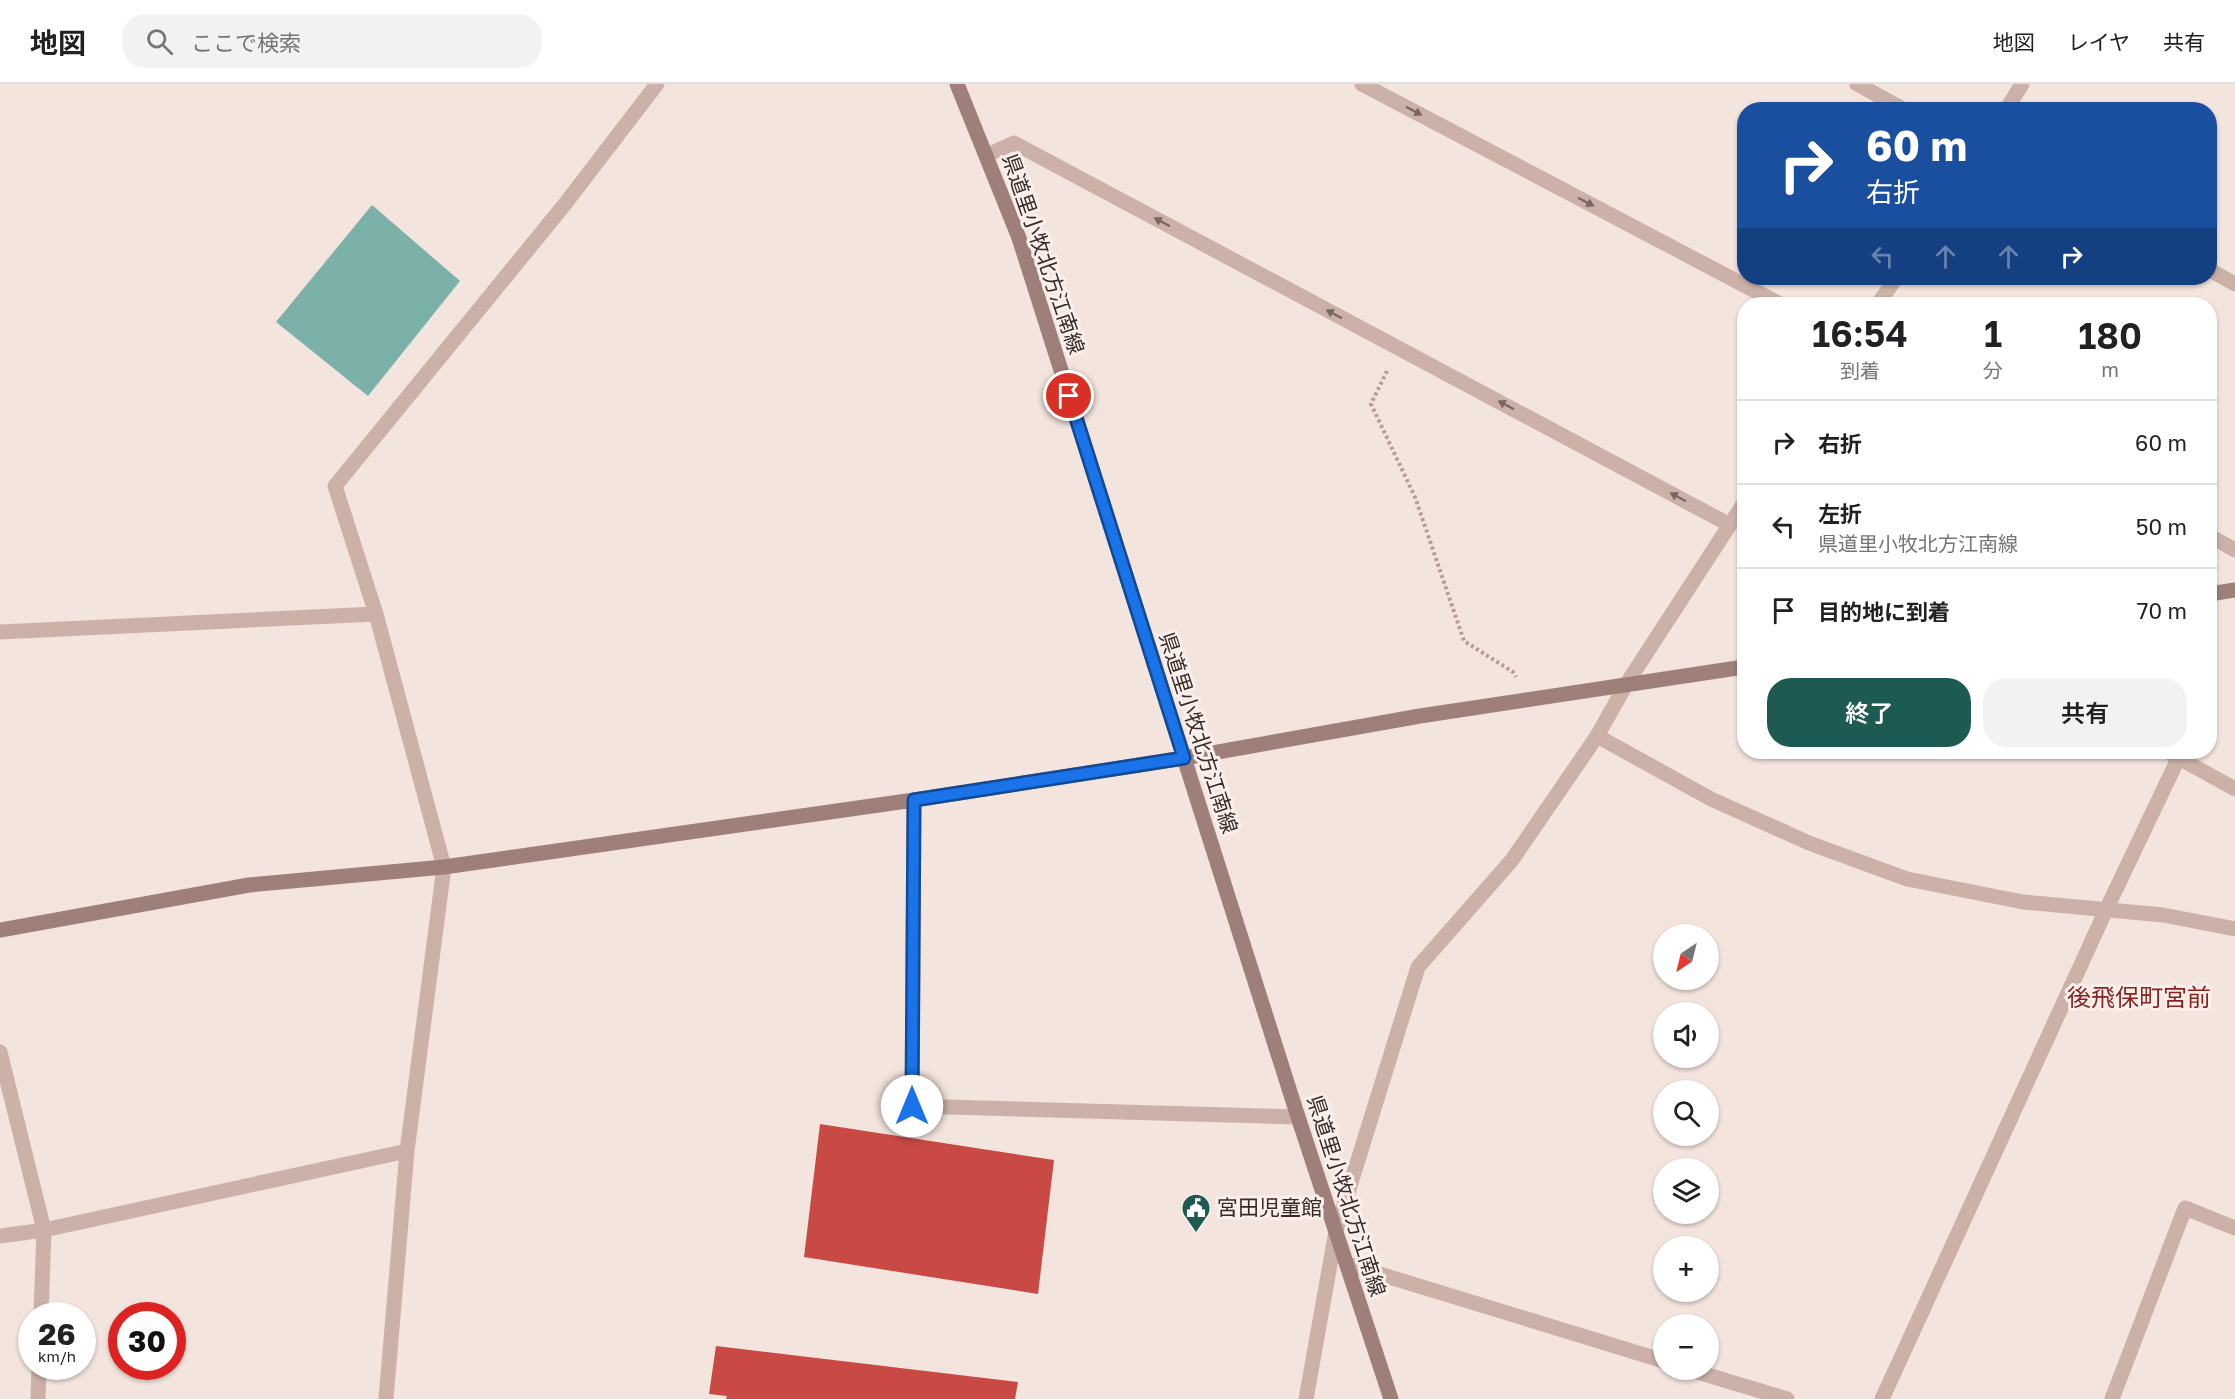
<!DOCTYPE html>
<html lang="ja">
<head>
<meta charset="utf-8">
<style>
  :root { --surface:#fff; --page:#f2f2f2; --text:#202124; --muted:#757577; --line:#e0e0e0; --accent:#1d5b52 }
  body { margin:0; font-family:"Golos Text","Noto Sans JP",sans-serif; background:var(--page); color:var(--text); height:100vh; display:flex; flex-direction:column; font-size:22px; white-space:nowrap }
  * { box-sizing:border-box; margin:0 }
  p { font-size:20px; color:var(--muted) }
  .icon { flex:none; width:33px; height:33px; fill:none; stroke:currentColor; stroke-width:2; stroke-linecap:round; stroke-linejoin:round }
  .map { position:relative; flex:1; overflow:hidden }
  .panel { position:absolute; left:1737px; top:213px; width:480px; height:462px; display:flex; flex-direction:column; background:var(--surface); border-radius:24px; box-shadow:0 2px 4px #0004 }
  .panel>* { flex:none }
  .hud { position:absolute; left:1737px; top:18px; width:480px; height:183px; border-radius:24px; box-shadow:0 2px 4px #0004; background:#1a4fa0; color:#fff; overflow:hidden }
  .needle { width:39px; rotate:215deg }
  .buttons { position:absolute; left:1653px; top:840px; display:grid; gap:12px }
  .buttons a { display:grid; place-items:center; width:66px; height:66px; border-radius:50%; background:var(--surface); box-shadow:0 2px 4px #0004; font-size:30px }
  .speed { position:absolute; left:18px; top:1218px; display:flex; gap:12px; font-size:30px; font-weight:700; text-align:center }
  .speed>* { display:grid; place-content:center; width:78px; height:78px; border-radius:50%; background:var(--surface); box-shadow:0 2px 4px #0004; line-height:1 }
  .speed small { font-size:15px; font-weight:400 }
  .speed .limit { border:9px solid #d22; background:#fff; color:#111 }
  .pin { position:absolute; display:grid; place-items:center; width:51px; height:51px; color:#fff; margin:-26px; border:3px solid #fff; border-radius:50%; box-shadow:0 2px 6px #0007 }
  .me { position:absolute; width:66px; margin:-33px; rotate:0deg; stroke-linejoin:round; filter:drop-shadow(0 0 4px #0008) }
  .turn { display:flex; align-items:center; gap:21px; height:126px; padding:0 30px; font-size:27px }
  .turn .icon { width:78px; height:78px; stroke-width:2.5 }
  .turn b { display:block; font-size:42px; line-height:51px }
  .lanes { display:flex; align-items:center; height:57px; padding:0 30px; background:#0003; justify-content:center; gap:30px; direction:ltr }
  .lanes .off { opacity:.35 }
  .eta { display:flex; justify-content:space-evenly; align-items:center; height:102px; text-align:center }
  .eta b { font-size:36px; font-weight:600; line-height:42px }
  .primary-button { display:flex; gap:12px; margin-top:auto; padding:12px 30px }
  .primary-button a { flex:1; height:69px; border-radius:24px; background:var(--accent); color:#fff; font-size:24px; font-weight:600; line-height:69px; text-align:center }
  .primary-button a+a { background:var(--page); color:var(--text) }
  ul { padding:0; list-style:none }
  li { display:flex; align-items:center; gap:18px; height:84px; padding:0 30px; border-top:2px solid var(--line) }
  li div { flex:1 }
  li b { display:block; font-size:22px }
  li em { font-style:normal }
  header { display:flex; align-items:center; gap:36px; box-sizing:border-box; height:84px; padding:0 30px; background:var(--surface); border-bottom:2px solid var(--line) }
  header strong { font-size:28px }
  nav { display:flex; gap:33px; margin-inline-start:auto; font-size:21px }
  .search { width:420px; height:54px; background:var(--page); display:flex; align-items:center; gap:15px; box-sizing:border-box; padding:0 21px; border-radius:24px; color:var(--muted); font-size:22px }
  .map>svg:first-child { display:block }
</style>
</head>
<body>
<header>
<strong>地図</strong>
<div class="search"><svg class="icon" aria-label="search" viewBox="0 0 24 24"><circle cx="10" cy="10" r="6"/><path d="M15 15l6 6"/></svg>ここで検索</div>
<nav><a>地図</a><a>レイヤ</a><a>共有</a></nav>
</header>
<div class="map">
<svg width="2235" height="1315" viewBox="0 0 2235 1315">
  <rect width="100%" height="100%" fill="#f3e4dd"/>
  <path fill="#7bb1a8" d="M372,121L460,197L368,312L276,238Z"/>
  <path fill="#c94a45" d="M820,1040L1054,1076L1038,1210L804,1173Z
    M716,1262L1018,1298L1015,1315H726L727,1312L709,1310Z"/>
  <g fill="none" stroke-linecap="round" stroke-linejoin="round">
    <path stroke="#b89b92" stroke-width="4" stroke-dasharray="3 3" stroke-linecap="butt" d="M1387,287L1371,320L1415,413L1464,557L1513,588L1516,593"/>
    <path stroke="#ccb1a8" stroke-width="15" d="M1362,0L1780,220
      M1857,0L1905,26
      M2006,26L2022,0
      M987,71L1014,59L1730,441
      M2210,186L2235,200
      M1878,220L1896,194
      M2210,452L2235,466
      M0,548L376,530
      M1597,652L1711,715L1809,759L1907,795L2023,818L2163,831L2235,845
      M2168,668L2235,705
      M914,716L912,1022L1298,1033
      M0,968L44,1146L41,1232
      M0,1152L44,1146L407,1067
      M1347,1180L1664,1277
      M1691,1286L1787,1315
      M38,1315L39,1282
      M386,1315L407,1067L444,783L376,530L335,402L565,120L657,0
      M1306,1315L1336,1147L1418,883L1512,776L1597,652L1627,599L1744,419
      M1882,1315L2106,826L2179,673
      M2112,1315L2185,1124L2235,1144"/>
    <path stroke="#9f7f79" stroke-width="15" d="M957,0L1019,154L1298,1033L1391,1315
      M2210,510L2235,506
      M0,846L249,801L444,783L914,716L1184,674L1420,632L1744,583"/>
  </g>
  <defs><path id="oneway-solid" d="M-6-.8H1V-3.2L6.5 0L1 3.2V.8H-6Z" transform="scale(1.5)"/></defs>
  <g fill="#7b6762">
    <use href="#oneway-solid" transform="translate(1414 27) rotate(28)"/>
    <use href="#oneway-solid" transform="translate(1586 118) rotate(28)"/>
    <use href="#oneway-solid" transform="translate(1162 138) rotate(-152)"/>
    <use href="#oneway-solid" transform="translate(1334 230) rotate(-152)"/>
    <use href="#oneway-solid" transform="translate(1506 321) rotate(-152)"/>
    <use href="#oneway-solid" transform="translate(1678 413) rotate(-152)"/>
  </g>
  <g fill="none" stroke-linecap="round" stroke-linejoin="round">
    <g stroke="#114b97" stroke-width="15">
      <path id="route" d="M912,1022L914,716L1184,674L1069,312"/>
    </g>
    <use href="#route" stroke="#1a73e8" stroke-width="10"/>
  </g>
  <defs>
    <g id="civic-pin" transform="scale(1.5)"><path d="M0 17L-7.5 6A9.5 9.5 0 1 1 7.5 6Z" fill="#1d5b52" stroke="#faefea"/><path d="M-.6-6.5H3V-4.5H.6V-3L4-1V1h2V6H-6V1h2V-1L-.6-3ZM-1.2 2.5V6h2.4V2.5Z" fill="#fff"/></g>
  </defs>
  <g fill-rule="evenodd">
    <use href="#civic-pin" x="1196" y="1124"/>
  </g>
  <g text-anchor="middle" stroke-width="6" stroke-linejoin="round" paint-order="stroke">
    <g font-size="21" fill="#382a29" stroke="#faefea">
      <text transform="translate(1043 170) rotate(71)" y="7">県道里小牧北方江南線</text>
      <text transform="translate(1198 649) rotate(72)" y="7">県道里小牧北方江南線</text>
      <text transform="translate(1346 1112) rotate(72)" y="7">県道里小牧北方江南線</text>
    </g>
    <g font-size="21" fill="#382a29" stroke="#faefea" text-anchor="start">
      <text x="1217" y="1131">宮田児童館</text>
    </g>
    <g font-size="24" fill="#89231f" stroke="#faefea">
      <text x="2139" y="922">後飛保町宮前</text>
    </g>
  </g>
</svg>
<div class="buttons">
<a><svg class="needle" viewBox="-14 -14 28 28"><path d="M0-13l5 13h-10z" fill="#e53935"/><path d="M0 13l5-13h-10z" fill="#757577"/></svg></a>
<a><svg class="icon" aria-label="sound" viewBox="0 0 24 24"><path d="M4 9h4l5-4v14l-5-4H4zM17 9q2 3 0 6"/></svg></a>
<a><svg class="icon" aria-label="search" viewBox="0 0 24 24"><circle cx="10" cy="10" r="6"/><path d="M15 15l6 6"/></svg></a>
<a><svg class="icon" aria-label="layers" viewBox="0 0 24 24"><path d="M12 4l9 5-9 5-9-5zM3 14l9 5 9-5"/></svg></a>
<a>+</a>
<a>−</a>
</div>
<div class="speed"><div>26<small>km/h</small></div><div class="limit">30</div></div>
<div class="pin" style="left:1069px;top:312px;background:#d93025"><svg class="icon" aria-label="arrive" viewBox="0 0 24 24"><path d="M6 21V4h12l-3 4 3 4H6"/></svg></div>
<svg class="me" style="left:912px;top:1022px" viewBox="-20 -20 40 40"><circle r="19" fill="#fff"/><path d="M0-13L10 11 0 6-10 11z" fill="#1a73e8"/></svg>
<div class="hud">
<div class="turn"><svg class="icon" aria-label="right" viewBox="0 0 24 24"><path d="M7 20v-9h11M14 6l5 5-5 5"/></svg><div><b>60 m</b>右折</div></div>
<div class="lanes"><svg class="icon off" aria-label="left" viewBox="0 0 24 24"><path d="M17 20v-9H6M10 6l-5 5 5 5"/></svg><svg class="icon off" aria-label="ahead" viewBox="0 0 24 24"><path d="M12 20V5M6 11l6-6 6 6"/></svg><svg class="icon off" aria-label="ahead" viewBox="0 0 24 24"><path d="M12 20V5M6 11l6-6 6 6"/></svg><svg class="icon" aria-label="right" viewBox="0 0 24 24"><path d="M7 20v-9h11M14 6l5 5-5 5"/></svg></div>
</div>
<section class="panel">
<div class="eta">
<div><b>16:54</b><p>到着</p></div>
<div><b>1</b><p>分</p></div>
<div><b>180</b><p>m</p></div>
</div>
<ul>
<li><svg class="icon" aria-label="right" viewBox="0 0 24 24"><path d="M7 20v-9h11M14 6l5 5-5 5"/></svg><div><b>右折</b></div><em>60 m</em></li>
<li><svg class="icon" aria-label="left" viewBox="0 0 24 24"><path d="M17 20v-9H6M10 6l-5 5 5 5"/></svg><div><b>左折</b><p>県道里小牧北方江南線</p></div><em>50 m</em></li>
<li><svg class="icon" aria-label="arrive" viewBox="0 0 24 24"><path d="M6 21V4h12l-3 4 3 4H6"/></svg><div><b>目的地に到着</b></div><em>70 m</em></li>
</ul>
<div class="primary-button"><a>終了</a><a>共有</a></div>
</section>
</div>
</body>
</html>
